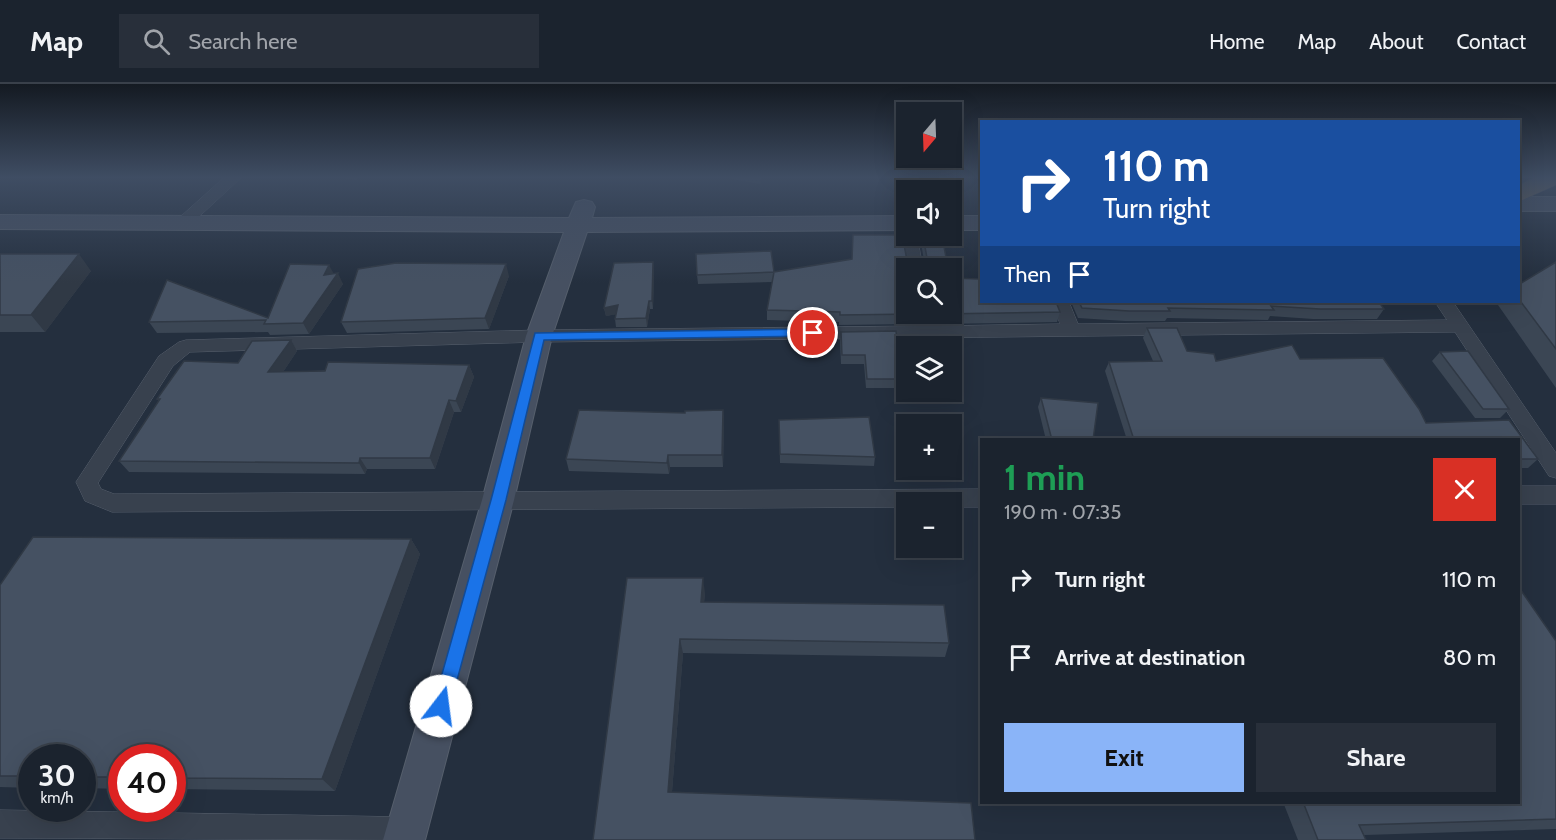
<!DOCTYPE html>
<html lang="en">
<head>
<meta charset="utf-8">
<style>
  :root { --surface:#1b232e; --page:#282f3a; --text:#f1f3f6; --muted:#a0a4aa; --line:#39404a; --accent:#8ab4f8 }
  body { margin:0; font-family:Cabin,sans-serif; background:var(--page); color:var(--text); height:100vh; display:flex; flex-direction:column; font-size:22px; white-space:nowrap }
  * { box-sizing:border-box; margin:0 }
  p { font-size:20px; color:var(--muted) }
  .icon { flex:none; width:33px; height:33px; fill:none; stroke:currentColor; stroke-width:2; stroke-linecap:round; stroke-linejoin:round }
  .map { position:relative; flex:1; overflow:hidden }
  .details { position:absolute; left:980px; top:354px; width:540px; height:366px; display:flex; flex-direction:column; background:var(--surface); border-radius:0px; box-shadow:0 6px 24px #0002,0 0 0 2px var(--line) }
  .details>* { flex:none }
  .hud { position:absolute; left:980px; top:36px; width:540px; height:183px; border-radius:0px; box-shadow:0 6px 24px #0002,0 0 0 2px var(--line); background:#1a4fa0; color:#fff; overflow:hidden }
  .needle { width:39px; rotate:199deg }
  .controls { position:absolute; left:896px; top:18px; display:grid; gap:12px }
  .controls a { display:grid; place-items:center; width:66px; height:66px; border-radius:0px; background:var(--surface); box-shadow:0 6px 24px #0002,0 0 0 2px var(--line); font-size:30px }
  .speed { position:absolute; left:18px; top:660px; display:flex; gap:12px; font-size:30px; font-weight:700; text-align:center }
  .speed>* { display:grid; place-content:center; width:78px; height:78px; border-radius:50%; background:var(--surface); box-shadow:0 6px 24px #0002,0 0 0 2px var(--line); line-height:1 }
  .speed small { font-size:15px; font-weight:400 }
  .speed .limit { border:9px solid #d22; background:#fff; color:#111 }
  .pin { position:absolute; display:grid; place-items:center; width:51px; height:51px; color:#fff; margin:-26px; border:3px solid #fff; border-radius:50%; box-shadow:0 2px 6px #0007 }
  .me { position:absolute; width:66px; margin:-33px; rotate:15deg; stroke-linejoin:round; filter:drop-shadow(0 0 4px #0008) }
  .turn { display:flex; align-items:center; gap:21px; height:126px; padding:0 24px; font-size:27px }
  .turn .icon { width:78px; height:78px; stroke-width:2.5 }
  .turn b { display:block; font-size:42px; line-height:51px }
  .then { display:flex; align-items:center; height:57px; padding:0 24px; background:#0003; gap:12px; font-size:22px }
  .round { display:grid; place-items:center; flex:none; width:63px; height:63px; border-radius:0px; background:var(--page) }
  .head { display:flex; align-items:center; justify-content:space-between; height:102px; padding:0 24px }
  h1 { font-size:36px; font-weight:800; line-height:45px; color:#1e9e55 }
  .action { display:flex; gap:12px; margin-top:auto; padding:12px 24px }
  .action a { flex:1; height:69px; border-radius:0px; background:var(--accent); color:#111; font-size:24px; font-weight:800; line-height:69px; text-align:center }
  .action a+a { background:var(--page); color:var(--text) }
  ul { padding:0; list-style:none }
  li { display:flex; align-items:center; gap:18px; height:78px; padding:0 24px }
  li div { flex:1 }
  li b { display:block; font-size:22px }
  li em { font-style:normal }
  header { display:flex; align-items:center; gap:36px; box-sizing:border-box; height:84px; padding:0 30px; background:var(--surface); border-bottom:2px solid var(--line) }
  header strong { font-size:28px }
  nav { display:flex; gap:33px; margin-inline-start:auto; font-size:21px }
  .search { width:420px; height:54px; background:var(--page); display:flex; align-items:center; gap:15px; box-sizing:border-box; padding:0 21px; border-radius:0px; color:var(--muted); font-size:22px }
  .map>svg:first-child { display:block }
</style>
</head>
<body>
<header>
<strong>Map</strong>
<div class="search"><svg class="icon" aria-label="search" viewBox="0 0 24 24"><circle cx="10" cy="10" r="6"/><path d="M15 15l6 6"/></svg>Search here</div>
<nav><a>Home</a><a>Map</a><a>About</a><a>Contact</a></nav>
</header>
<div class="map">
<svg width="1556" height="756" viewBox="0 0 1556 756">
  <rect width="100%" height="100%" fill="#242f3e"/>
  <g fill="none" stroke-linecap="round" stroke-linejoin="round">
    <g stroke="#565f6c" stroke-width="1">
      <path id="street" d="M225,93H242L190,141H178L176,138L178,135Z
        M906,148V152H917L923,184H907L901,152Z
        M1051,218H1069L1078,240L1447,236L1435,218H1453L1556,369V394L1549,392L1455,248L539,258L190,268L173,282L98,399L101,405L114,410L981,405V423H951V418H906V423L112,428L85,417L76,398L159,272L179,258L186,256L539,246L917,242L914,230H932L935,242L1060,240Z
        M1518,402H1556V420H1518Z
        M0,726L407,733L417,737L421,747L418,756L0,754Z"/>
    </g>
    <g stroke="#565f6c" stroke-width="2">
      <path id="secondary" d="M1518,113H1556V127H1518Z
        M584,116L592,118L595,123L592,134L906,132V146L587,148L552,252L514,416L425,756H383L482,416L526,252L564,148L0,145V131L569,134L576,118Z
        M951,132H981V146H951Z"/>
    </g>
    <g stroke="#434c59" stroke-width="1">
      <path id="highway" d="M1535,93H1556V101L1518,118V102Z"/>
    </g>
    <use href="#street" fill="#38414e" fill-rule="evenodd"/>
    <use href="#secondary" fill="#465061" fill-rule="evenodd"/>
    <use href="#highway" fill="#746855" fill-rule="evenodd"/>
  </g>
  <path fill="#3b4654" d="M335,93H359L357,96Z
    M721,93H762L760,100Z
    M825,93H839L838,95Z
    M922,152H942L948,184H906L916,230L914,240L839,241V238L767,236V226L772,198L698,200L697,191L774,188L907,176H924L921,159Z
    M0,170L91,187L45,248H0Z
    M1556,178V304L1498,221L1501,218H1518V201Z
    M654,186L653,225H650L647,243H616L615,235L616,230L606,232L604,224Z
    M333,190L343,200L309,250L270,251L268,248L157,249L149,238L268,234Z
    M509,192L489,245L347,249L341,238Z
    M1071,218H1379L1384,225L1377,235H1313L1270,232L1268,236L1167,234L1165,237H1125L1078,234Z
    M1060,228L1057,238L937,240L934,230Z
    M1147,244H1177L1187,267L1214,270L1216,277L1292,261L1300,275L1383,274L1419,325L1426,339L1509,336L1538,375L1528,384H1518V356H1127L1105,287L1109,278L1153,277L1143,254Z
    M841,248L901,295L900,304H866L864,280H841L840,257Z
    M291,256L297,267L283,288L469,281L474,293L461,328H454L435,385H367L365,390L129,388L119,377L159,318L157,315Z
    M1440,268L1509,325L1500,334H1475L1432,277Z
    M1041,314L1093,356H1046L1038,323Z
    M723,326L724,338L723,383H670L669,390L569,387L566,375L685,329Z
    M779,336L875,373L874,382L780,379Z
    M411,455L420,470L335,707L172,705V674H122V705L82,704V674H32V704L0,703V501Z
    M627,494L705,509L704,518L949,559L945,573L683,569L672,708L593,756Z
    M1556,557V745L1364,751L1366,756H1298L1283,718H1518Z"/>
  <path fill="#303945" d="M79,170L91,187L45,248L31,231Z
    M653,178L654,186L653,225L652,217Z
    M506,180L509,192L489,245L485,234Z
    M329,181L335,192L338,189L343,200L309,250L303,239Z
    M649,217L650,225L647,243L646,234Z
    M618,221L619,230L606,232L604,224Z
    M291,256L297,267L275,300L268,288Z
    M469,281L474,293L461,328L456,317Z
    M449,316L454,328L435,385L430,374Z
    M723,326L724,338L723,383L722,371Z
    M668,371L670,383L669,390L667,379Z
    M360,374L367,385L365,390L359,379Z
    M411,455L420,470L335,707L322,695Z
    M703,494L705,509L703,532L701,518Z
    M680,555L683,569L671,720L668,708Z"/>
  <path fill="#455162" stroke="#303945" stroke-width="1.5" d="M853,151H902L907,176H925L927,174L923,152H942L948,184H906V230H916L840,231V228L767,226L774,188L852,175Z
    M771,167L774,188L697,191L696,170Z
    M0,170H79L31,231H0Z
    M653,178L652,217H649L646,234L615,235L618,221L604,224L614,179Z
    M1556,178V265L1518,214V201Z
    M396,179L506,180L485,234L341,238L358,185Z
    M290,180L329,181L324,191L338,189L303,239L264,240L266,236L149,238L167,196L268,234Z
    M951,194L981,195V218H1056L1060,228L939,230H951Z
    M1079,218H1379L1384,225H1320L1271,222L1274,226L1168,224L1170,227H1129L1082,224Z
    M1147,244H1177L1187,267L1214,270L1216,277L1292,261L1300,275L1383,274L1419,325L1426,339L1509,336L1538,375H1518V356H1134L1109,278L1162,277Z
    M896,247L901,295H867L865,271H842L841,248Z
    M291,256L268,288L325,287L328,278L469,281L456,317L449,316L430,374H360L359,379L119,377L160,315H157L184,277L238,279L252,257Z
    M1468,267L1509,325H1483L1440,268Z
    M1041,314L1098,319L1093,356H1052Z
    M579,326L685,329V327L723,326L722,371H668L667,379L566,375Z
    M869,333L875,373L780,370L779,336Z
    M33,453L411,455L322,695L172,694V674H122V693H82V674H32V692H0V501Z
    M627,494H703L701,518L944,521L949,559L680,555L668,708L971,719L975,756H593Z
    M1518,502L1556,557V735L1359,741L1366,756H1318L1303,718H1518Z"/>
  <linearGradient id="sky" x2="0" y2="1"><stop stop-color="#141a22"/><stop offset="0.47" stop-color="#3f4d63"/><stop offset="1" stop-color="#3f4d63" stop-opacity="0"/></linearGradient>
  <rect width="1556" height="199" fill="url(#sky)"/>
  <path fill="#1a73e8" stroke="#114b97" stroke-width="1.5" d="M813,245L819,249L817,252L544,256L506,416L450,622L447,627L441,630L435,627L433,622L491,416L535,249Z"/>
</svg>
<div class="controls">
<a><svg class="needle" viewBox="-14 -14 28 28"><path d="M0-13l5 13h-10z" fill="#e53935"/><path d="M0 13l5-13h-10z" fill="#a0a4aa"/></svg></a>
<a><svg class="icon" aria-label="sound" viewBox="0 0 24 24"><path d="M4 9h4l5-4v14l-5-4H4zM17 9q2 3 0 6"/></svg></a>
<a><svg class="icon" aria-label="search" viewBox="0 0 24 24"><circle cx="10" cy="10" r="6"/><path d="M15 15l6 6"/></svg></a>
<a><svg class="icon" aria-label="layers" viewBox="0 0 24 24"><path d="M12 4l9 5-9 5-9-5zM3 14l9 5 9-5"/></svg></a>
<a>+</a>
<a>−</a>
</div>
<div class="speed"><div>30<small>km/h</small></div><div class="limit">40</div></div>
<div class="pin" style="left:813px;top:249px;background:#d93025"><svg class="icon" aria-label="arrive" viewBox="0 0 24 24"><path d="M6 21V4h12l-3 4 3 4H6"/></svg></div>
<svg class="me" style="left:441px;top:622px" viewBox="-20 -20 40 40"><circle r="19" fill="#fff"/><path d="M0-13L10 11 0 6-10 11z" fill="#1a73e8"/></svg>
<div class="hud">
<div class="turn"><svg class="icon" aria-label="right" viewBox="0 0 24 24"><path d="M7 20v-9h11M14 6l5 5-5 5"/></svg><div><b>110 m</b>Turn right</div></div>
<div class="then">Then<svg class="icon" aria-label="arrive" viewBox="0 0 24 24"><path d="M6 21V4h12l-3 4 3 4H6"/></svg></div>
</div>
<section class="details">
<div class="head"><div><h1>1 min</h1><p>190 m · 07:35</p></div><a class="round" style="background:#d93025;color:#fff"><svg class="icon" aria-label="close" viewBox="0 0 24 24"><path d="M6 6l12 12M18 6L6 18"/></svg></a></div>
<ul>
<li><svg class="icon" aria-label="right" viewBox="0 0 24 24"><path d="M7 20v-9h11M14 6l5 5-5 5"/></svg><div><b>Turn right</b></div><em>110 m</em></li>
<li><svg class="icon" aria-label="arrive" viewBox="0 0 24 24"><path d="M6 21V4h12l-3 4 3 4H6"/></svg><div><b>Arrive at destination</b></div><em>80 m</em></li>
</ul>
<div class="action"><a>Exit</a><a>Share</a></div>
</section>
</div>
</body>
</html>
